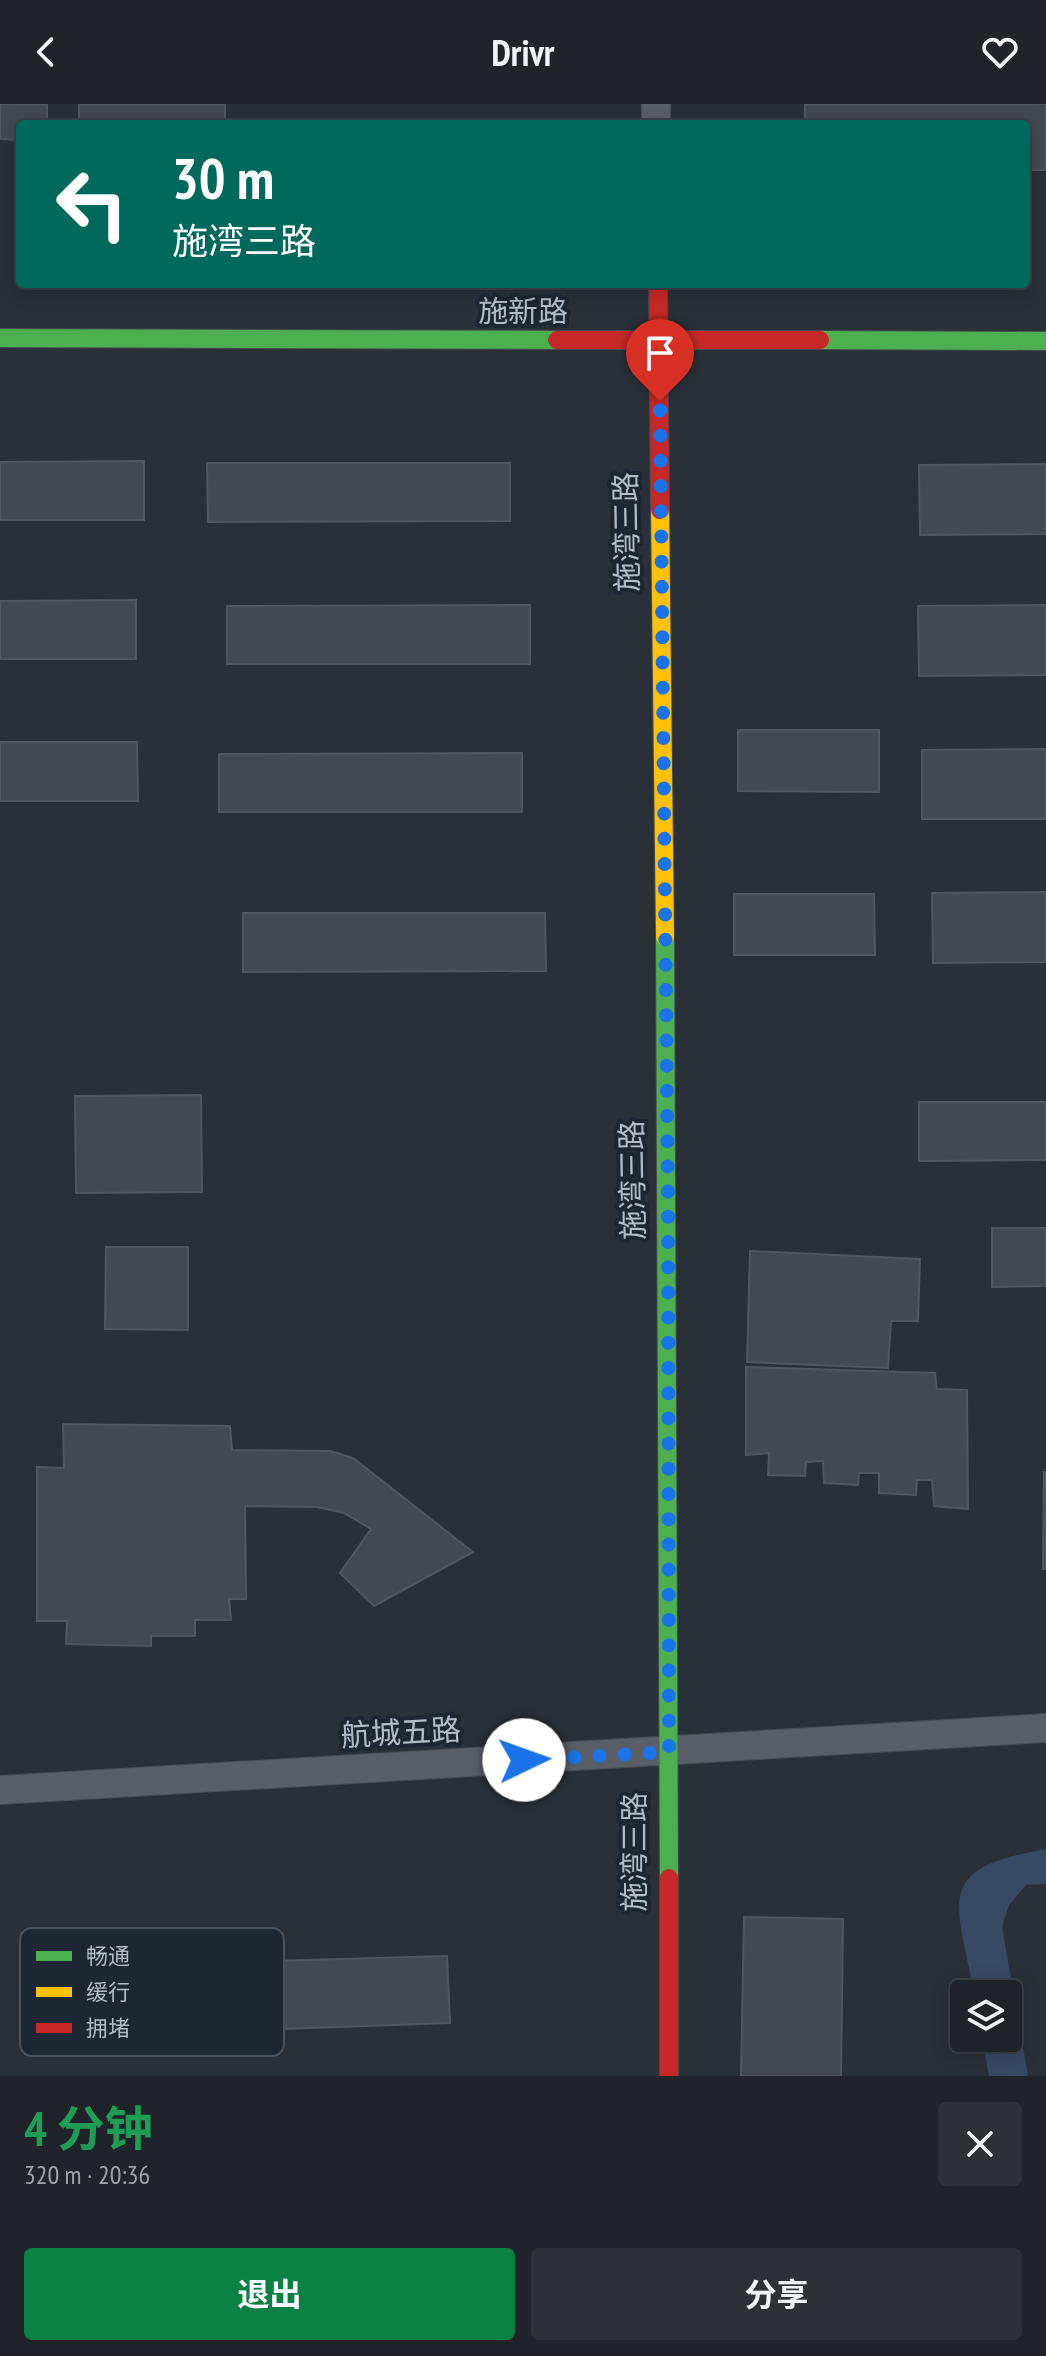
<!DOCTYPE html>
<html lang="zh">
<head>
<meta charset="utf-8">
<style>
  :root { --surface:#20242a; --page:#2d3036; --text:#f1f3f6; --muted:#a2a4a8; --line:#3d4147; --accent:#0b8043 }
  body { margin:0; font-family:"PT Sans Narrow","Noto Sans SC",sans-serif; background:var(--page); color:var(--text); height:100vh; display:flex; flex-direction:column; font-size:30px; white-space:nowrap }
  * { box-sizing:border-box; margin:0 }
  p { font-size:26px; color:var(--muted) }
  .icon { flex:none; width:44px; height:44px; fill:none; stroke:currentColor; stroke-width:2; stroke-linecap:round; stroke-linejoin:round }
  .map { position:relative; height:1972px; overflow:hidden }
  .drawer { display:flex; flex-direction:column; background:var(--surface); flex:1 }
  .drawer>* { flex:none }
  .top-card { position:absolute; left:16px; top:16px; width:1014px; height:168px; border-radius:8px; box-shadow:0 4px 20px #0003,0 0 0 2px var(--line); background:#00695c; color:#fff; overflow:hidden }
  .controls { position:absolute; left:950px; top:1876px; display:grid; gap:16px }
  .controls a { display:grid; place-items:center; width:72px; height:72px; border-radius:8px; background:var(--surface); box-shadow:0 4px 20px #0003,0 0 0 2px var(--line); font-size:40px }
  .pin { position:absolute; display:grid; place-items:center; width:68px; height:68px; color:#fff; margin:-82px -34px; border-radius:50% 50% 50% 0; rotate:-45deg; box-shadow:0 0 8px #0007 }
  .pin .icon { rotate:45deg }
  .me { position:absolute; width:88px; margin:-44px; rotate:87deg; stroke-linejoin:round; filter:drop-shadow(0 0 6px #0008) }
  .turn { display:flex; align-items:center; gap:28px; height:168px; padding:0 24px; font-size:36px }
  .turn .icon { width:104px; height:104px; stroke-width:2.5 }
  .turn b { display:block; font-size:56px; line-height:68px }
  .round { display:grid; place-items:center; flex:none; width:84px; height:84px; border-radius:8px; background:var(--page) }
  .summary { display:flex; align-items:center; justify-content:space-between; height:136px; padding:0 24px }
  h1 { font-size:48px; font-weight:700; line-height:60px; color:#1e9e55 }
  .cta { display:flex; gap:16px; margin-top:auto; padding:16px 24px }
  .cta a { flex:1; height:92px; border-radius:8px; background:var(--accent); color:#fff; font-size:32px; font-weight:700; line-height:92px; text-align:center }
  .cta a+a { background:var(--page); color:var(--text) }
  header { display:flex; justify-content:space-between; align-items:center; height:104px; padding:0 24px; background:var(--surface); font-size:36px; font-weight:700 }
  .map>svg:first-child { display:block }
</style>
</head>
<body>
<header><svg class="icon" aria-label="back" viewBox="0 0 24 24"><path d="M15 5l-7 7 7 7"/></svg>Drivr<svg class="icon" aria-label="heart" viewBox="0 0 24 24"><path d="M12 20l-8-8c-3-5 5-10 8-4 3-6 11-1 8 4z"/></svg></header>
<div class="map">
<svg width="1046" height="1972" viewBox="0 0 1046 1972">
  <rect width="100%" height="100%" fill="#2a3038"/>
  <path fill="#384963" d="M1046,1745V1780L1026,1781L1009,1801L1002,1823L1028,1972H989L982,1934H1008V1890H974C957,1795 932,1765 1046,1745Z"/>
  <path fill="#444950" stroke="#52575f" stroke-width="2" d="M0,0H47V20H20V36L0,35Z
    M79,0H225V20H79Z
    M805,0H1046V66H1026V20H805Z
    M144,357V416H0V358Z
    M207,359H510V417L208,418Z
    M1046,360V430L920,431L919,361Z
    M136,496V555H0V497Z
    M530,501V560H227V502Z
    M1046,501V571L919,572L918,502Z
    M738,626H879V688L738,687Z
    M0,638H137L138,697H0Z
    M1046,645V715H922V646Z
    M522,649V708H219V650Z
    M1046,788V858L933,859L932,789Z
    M734,790H874L875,851H734Z
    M243,809H545L546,867L243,868Z
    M201,991L202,1088L76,1089L75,992Z
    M919,998H1046V1056L919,1057Z
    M992,1124H1046V1182L992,1183Z
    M106,1143H188V1226L105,1225Z
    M750,1147L920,1155L918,1217H891L888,1264L747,1258Z
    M746,1263L935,1269L937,1285L967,1286L968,1405L934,1402L932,1376H917L916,1391L879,1389V1369H859L858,1381L824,1379L823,1357L806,1358L805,1372L768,1371L769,1349L746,1351Z
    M63,1320L230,1322L232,1346L330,1347L353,1354L473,1448L374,1502L340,1469L371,1425L344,1409L317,1403L245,1402L246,1495H229L231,1516H195V1532H151V1542L66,1540L67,1517H37V1363L64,1364Z
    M1044,1368H1046V1465H1043Z
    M744,1813L843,1815L841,1972H741Z
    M447,1852L450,1919L138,1930L134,1861Z"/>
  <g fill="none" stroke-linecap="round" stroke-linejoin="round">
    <g stroke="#484c53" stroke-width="30">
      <path id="street" d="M656,0V20
        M0,1686L1046,1624"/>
    </g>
    <g stroke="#484c53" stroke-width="20">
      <path id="fast" d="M0,234L557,236
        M820,236L1046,237
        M665,833L669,1774"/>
    </g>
    <g stroke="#484c53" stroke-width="20">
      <path id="slow" d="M660,406L665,833"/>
    </g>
    <g stroke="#484c53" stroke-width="20">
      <path id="jam" d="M658,180L660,406
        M557,236H820
        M669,1774V1972"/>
    </g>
    <use href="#street" stroke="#5a5e66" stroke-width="28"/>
    <use href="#fast" stroke="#4caf50" stroke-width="18"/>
    <use href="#slow" stroke="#ffc107" stroke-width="18"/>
    <use href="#jam" stroke="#c62828" stroke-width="18"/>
  </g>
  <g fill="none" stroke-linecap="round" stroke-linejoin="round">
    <path stroke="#1a73e8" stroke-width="14" stroke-dasharray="0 25.2" d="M524,1656L669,1648L668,1095L660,297"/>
  </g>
  <g text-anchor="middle" stroke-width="8" stroke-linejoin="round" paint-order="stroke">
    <g font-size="30" fill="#b4bcc9" stroke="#1d2633">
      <text x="523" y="218">施新路</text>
      <text transform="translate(627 428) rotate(-91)" y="10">施湾三路</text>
      <text transform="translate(633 1076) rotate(-91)" y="10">施湾三路</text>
      <text transform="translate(401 1629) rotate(-3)" y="10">航城五路</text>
      <text transform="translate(635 1748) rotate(-90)" y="10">施湾三路</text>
    </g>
  </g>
  <rect x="20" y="1824" width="264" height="128" rx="12" fill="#1d2633" stroke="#4a5360" stroke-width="2"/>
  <rect x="36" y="1847" width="36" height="10" fill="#4caf50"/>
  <rect x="36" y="1883" width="36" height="10" fill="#ffc107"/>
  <rect x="36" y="1919" width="36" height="10" fill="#c62828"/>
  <g font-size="22" fill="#b4bcc9">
    <text x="86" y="1860">畅通</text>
    <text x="86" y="1896">缓行</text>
    <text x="86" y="1932">拥堵</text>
  </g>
</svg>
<div class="controls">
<a><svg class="icon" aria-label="layers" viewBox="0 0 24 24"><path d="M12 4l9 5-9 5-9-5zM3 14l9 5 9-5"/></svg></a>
</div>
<div class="pin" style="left:660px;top:297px;background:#d93025"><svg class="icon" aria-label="arrive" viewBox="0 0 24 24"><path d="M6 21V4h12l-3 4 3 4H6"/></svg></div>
<svg class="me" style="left:524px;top:1656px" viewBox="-20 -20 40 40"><circle r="19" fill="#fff"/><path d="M0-13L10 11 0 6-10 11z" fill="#1a73e8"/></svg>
<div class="top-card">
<div class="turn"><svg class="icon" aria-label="left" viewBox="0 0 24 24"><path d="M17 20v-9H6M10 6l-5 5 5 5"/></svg><div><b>30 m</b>施湾三路</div></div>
</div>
</div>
<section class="drawer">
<div class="summary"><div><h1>4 分钟</h1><p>320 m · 20:36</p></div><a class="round"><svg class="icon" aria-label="close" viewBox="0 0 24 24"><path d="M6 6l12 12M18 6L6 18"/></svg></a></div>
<div class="cta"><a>退出</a><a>分享</a></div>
</section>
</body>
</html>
